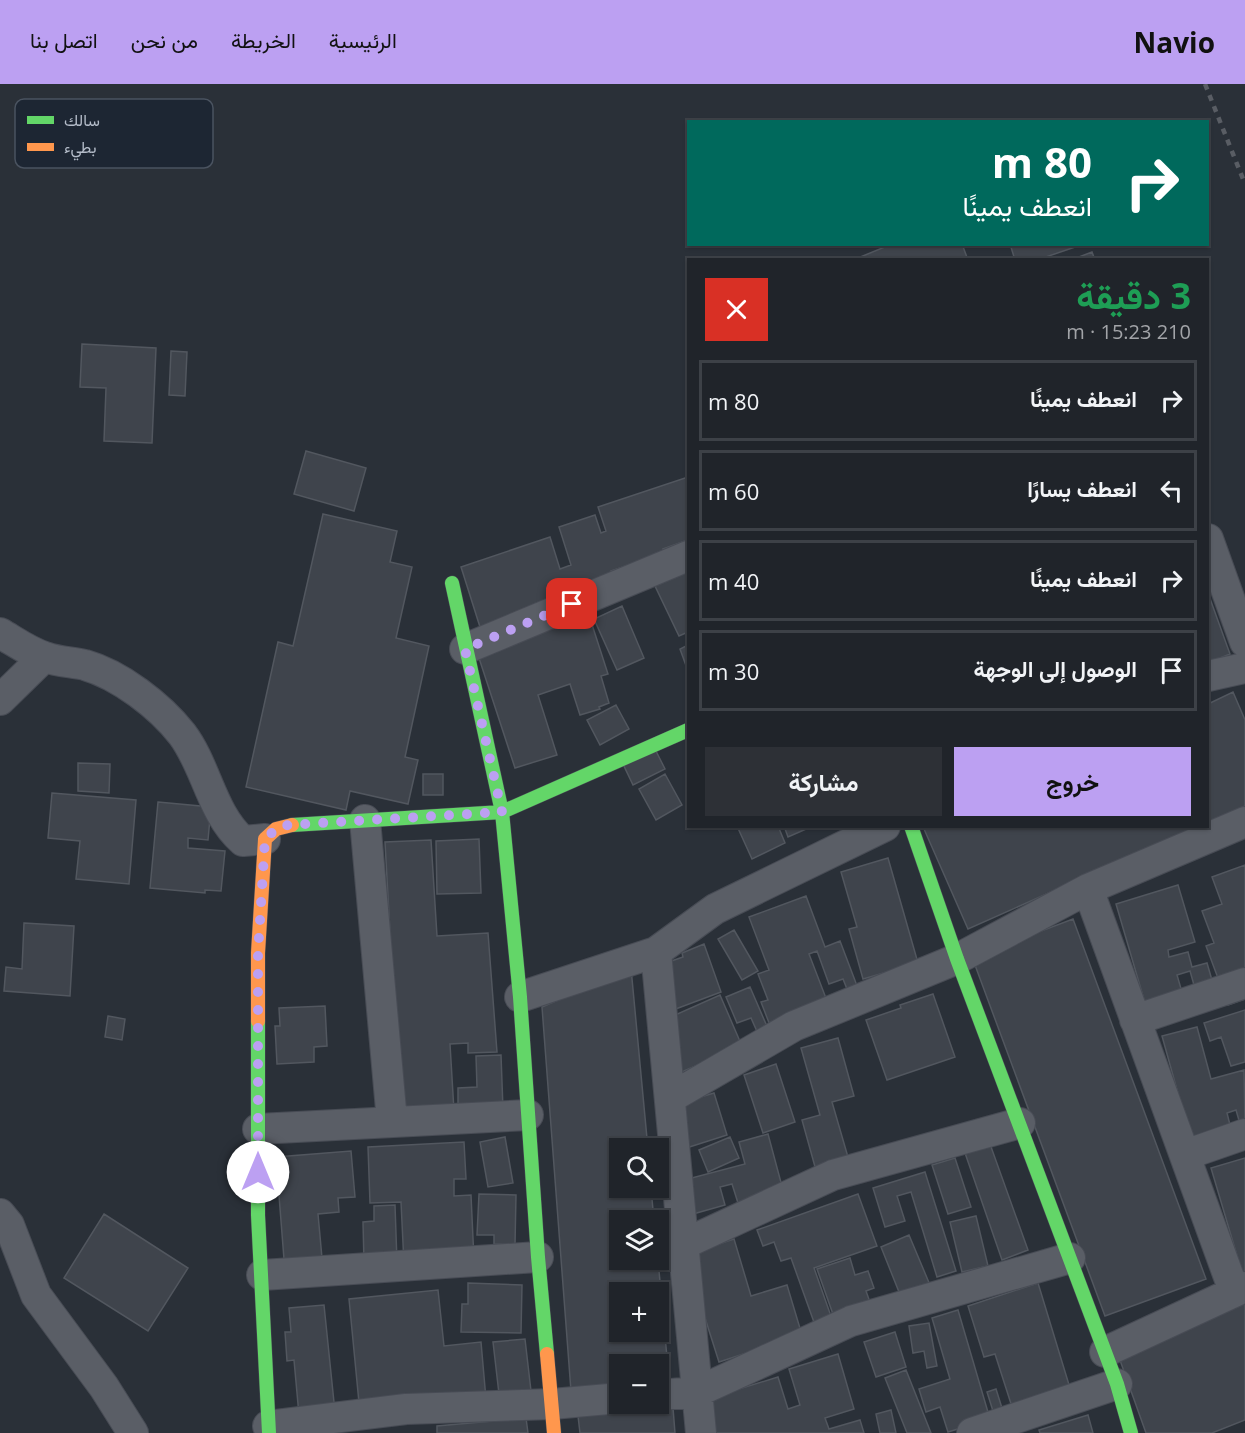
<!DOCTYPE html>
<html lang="ar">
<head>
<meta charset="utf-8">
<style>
  :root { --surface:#20242a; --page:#2d3036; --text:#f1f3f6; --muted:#a2a4a8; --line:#3d4147; --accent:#bca0f2 }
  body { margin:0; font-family:"Open Sans",Vazirmatn,sans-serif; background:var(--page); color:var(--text); direction:rtl; height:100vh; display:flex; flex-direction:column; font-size:22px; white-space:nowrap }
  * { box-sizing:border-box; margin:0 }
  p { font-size:20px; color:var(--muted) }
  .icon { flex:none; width:33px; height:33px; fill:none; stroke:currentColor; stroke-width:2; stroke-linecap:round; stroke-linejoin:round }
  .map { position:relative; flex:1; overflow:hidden; direction:ltr }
  .panel { position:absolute; left:687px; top:174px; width:522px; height:570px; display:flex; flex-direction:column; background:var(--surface); border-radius:0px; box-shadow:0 2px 4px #0004,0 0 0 2px var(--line); direction:rtl }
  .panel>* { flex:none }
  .hud { position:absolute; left:687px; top:36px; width:522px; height:126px; border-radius:0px; box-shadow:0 2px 4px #0004,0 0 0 2px var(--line); direction:rtl; background:#00695c; color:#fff; overflow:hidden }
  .tools { position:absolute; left:609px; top:1054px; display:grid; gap:12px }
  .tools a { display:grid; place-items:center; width:60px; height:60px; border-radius:0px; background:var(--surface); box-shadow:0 2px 4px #0004,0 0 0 2px var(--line); font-size:30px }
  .pin { position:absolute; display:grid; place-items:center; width:51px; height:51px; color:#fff; margin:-26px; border-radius:12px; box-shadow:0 3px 9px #0006 }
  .me { position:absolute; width:66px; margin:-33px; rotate:0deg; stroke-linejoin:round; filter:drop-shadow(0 0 4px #0008) }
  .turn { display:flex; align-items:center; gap:21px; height:126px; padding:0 18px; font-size:27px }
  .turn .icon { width:78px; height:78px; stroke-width:2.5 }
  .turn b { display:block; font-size:42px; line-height:51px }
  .round { display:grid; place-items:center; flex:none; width:63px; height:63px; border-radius:0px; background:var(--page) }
  .headline { display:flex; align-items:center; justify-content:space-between; height:102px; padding:0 18px }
  h1 { font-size:36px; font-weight:700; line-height:45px; color:#1e9e55 }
  .button { display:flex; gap:12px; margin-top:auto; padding:12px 18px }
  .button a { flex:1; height:69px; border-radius:0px; background:var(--accent); color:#111; font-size:24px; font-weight:700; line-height:69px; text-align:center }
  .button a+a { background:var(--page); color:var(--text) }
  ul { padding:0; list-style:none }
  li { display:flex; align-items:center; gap:18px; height:81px; margin:0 12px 9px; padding:0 6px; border:3px solid var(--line); border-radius:0px }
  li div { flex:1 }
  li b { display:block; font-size:22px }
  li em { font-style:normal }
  header { display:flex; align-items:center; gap:36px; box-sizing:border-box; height:84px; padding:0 30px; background:var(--accent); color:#111 }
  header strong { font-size:28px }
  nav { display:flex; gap:33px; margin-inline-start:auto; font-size:21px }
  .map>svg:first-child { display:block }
</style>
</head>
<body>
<header>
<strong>Navio</strong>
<nav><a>الرئيسية</a><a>الخريطة</a><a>من نحن</a><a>اتصل بنا</a></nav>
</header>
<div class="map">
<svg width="1245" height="1349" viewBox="0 0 1245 1349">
  <rect width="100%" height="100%" fill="#2a3038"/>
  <path fill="#3f444c" stroke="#52575f" stroke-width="1.5" fill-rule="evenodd" d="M892,160H962L968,176H853Z
    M1010,160H1084L1037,176H1015Z
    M1092,168L1095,176H1071Z
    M82,260L156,264L152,359L104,357L106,304L80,303Z
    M171,267L187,268L185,312L169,311Z
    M306,367L366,384L354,427L294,410Z
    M688,393V456L663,465L665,469L611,487L615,498L480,543L461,483L550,453L560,485L571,481L559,443L595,431L601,449L606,447L598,423Z
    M323,430L397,447L390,478L412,483L396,554L429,562L405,673L418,676L408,720L350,707L346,726L246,703L278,558L293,562Z
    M686,487L688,492V548L679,552L655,502Z
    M1208,509L1230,570L1208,579Z
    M622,522L644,574L617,586L594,535Z
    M587,525L608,590L601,592L609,619L599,623L600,625L580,631L570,600L538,611L557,671L515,684L477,568Z
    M688,561V587L680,565Z
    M1233,608L1245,636V722L1208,739V620Z
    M616,621L629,645L600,661L587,636Z
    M655,665L665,685L633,701L623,680Z
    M78,679L110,680L109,709L78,707Z
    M423,690H443V711H423Z
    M665,690L682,721L656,736L639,705Z
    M52,709L136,716L129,800L76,795L80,757L48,754Z
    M158,718L211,723L208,756L188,754V764L225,767L221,807L205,806V809L150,804Z
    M737,742H778L785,759L752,775Z
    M784,742H813L788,753Z
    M931,742H1199L968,845L924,745Z
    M479,755L481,809L437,810L436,757Z
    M431,756L437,852L488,849L497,968L468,969V959L450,960L454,1027L400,1030L385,758Z
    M888,774L918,879L863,895L849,845L857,843L841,788Z
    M1245,781V915L1228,921L1206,862L1214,859L1202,827L1222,820L1212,793Z
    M1178,801L1195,858L1168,866L1169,873L1188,868L1192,883L1207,879L1214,903L1196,908L1190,887L1177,891L1184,915L1147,926L1116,820Z
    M806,812L825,863L840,857L859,907L849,910L843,895L829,900L817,867L809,870L829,922L771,944L761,918L768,916L758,890L769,886L749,833Z
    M1073,835L1206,1195L1105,1232L972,873Z
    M24,839L74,842L70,912L4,907L6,883L22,885Z
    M734,846L758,887L742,896L718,855Z
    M704,860L721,908L673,926L657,882L683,873L682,869Z
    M631,884L648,1065H620V1104H651L654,1137H620V1176H658L669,1295L658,1296V1281H620V1301L571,1307L542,923ZM620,1209H658V1248H620Z
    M750,903L769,947L759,952L751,934L737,939L726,913Z
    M933,910L955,973L887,996L866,936L901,924L900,921Z
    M720,911L742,962L677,990L655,940Z
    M325,922L327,962L314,963V978L277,980L275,942H280L279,924Z
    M1245,926V978L1231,982L1221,953L1210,957L1204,939Z
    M108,932L125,935L122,956L105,953Z
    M1197,943L1211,995L1244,986L1245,1039L1240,1040L1236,1026L1227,1029L1232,1049L1192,1060L1162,952Z
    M838,954L854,1012L832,1018L850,1080L817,1090L802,1036L820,1031L801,964Z
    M501,971L503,1025L458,1027V1004L477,1003L476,972Z
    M776,980L795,1038L763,1049L744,991Z
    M714,1009L727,1051L680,1066L667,1023Z
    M768,1050L783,1106L738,1119L732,1100L720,1103L725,1121L693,1130L684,1096L745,1080L739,1058Z
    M505,1053L513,1099L488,1103L480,1058Z
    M730,1053L739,1074L708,1088L699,1066Z
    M464,1058L466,1095H454V1112L471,1111L474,1176L404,1180L401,1118L370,1119L368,1063Z
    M990,1060L1028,1166L1002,1176L965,1069Z
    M351,1067L355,1113L338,1114L339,1128L318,1130L323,1185L285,1188L276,1073Z
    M955,1074L971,1123L948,1130L932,1081Z
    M1245,1074V1192H1243L1211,1084Z
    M925,1088L956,1187L937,1193L911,1108L897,1112L905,1137L885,1143L873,1104Z
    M479,1110L516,1111L515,1161L494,1160V1151H477Z
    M858,1110L877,1162L814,1184L832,1235L815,1241L791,1174L781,1177L774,1158L763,1162L757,1146Z
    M395,1121L397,1178L364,1179L363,1138L374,1137V1122Z
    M104,1130L188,1184L148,1247L64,1194Z
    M976,1132L988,1182L962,1188L950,1138Z
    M909,1151L930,1201L901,1213L881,1163Z
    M734,1155L751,1212L787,1201L802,1251L719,1278L685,1171Z
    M850,1174L855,1191L868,1187L874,1204L866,1207L871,1221L834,1233L817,1185Z
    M468,1199L522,1201L521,1249L461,1248L462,1220H468Z
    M1038,1199L1070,1304L1013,1326L995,1270L984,1273L968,1222Z
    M438,1206L444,1262L481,1258L486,1315L360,1329L349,1215Z
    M1245,1218V1336L1212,1349H1146L1116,1265Z
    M324,1221L335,1328L299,1331L294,1276L287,1277L285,1248H291L289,1224Z
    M958,1226L990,1335L948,1348L940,1323L926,1328L919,1305L950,1295L932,1234Z
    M929,1239L937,1282L927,1284L924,1267L913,1269L909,1242Z
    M895,1248L906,1283L876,1293L864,1258Z
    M525,1255L531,1307L499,1310L493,1258Z
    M838,1270L854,1325L825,1334L829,1345L860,1336L864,1349H710L700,1317L778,1293L788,1325L800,1321L789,1285Z
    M906,1286L931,1349H907L885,1294Z
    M996,1305L1002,1324L993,1327L987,1308Z
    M673,1324L675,1349H580L578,1332Z
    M891,1326L896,1349H880L876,1330Z
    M1088,1331L1093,1349H1040L1039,1346Z
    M526,1334L528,1349H437V1342Z"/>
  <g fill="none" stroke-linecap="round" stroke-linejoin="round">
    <g stroke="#484c55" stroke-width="32">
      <path id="street" d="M1208,455L1245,558
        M0,549C14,557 29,568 45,573C58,578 72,578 85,581C120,591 160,622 182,650C207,683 211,729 243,757L265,755
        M465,565L688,472
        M1208,592L1245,584
        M0,616L44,573
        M365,736L392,1037
        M1088,805L1234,1207
        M656,868L701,1349
        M520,913L656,868L715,825L885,742
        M1135,936L1245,899
        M670,1014L794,942L957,875L1088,805L1245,738
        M258,1045L528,1031
        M1185,1071L1245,1050
        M0,1130L9,1141L36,1211L104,1303L133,1349
        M684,1160L833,1091L1020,1039
        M262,1191L538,1173
        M1105,1268L1245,1203
        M658,1311L697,1308L851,1237L1070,1174
        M268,1342L406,1325L552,1320L620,1314
        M972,1349L1117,1300"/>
    </g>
    <g stroke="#484c55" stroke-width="15">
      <path id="fast" d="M452,499L502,728L520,913L538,1173L547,1270
        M292,741L502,728L688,646
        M911,742L957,875L1117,1300L1131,1349
        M258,937V1131L269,1349"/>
    </g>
    <g stroke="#484c55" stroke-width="15">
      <path id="slow" d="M258,937V869L265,755L276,745L292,741
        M547,1270L554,1349"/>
    </g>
    <use href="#street" stroke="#5a5e66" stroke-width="30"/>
    <use href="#fast" stroke="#63d668" stroke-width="14"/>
    <use href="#slow" stroke="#ff974d" stroke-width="14"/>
    <path stroke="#595d64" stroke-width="4.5" stroke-dasharray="6 6" stroke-linecap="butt" d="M1205,0L1245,100"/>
  </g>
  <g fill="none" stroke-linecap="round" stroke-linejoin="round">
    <path stroke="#bca0f2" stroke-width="10" stroke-dasharray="0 18" d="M258,1088V869L265,755L276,745L288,741L502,728L465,565L572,520"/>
  </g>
  <rect x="15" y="15" width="198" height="69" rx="9" fill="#1d2633" stroke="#4a5360" stroke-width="1.5"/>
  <rect x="27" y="32" width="27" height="8" fill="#63d668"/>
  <rect x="27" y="59" width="27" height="8" fill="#ff974d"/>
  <g font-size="16" fill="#b4bcc9">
    <text x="64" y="42">سالك</text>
    <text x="64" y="69">بطيء</text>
  </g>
</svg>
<div class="tools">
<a><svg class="icon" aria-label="search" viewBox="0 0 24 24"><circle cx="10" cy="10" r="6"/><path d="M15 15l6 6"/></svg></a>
<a><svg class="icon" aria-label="layers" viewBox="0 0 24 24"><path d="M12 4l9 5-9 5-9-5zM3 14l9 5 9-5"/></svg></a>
<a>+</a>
<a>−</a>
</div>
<div class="pin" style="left:572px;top:520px;background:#d93025"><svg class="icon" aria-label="arrive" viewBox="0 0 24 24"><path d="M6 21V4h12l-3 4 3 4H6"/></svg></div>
<svg class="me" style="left:258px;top:1088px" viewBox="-20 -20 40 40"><circle r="19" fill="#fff"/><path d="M0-13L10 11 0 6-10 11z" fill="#bca0f2"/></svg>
<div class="hud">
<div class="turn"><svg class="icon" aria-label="right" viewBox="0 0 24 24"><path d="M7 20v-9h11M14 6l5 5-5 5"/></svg><div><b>80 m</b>انعطف يمينًا</div></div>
</div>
<section class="panel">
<div class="headline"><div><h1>3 دقيقة</h1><p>210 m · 15:23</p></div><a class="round" style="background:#d93025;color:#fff"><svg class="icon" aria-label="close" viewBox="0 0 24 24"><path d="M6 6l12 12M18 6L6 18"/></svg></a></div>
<ul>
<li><svg class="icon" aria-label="right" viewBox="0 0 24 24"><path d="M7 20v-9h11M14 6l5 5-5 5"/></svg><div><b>انعطف يمينًا</b></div><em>80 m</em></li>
<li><svg class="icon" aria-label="left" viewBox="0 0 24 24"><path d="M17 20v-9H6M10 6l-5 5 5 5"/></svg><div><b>انعطف يسارًا</b></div><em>60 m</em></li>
<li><svg class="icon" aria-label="right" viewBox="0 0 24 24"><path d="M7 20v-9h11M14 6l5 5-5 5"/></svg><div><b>انعطف يمينًا</b></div><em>40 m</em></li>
<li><svg class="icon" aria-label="arrive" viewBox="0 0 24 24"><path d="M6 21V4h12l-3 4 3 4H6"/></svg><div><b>الوصول إلى الوجهة</b></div><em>30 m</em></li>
</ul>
<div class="button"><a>خروج</a><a>مشاركة</a></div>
</section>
</div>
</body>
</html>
